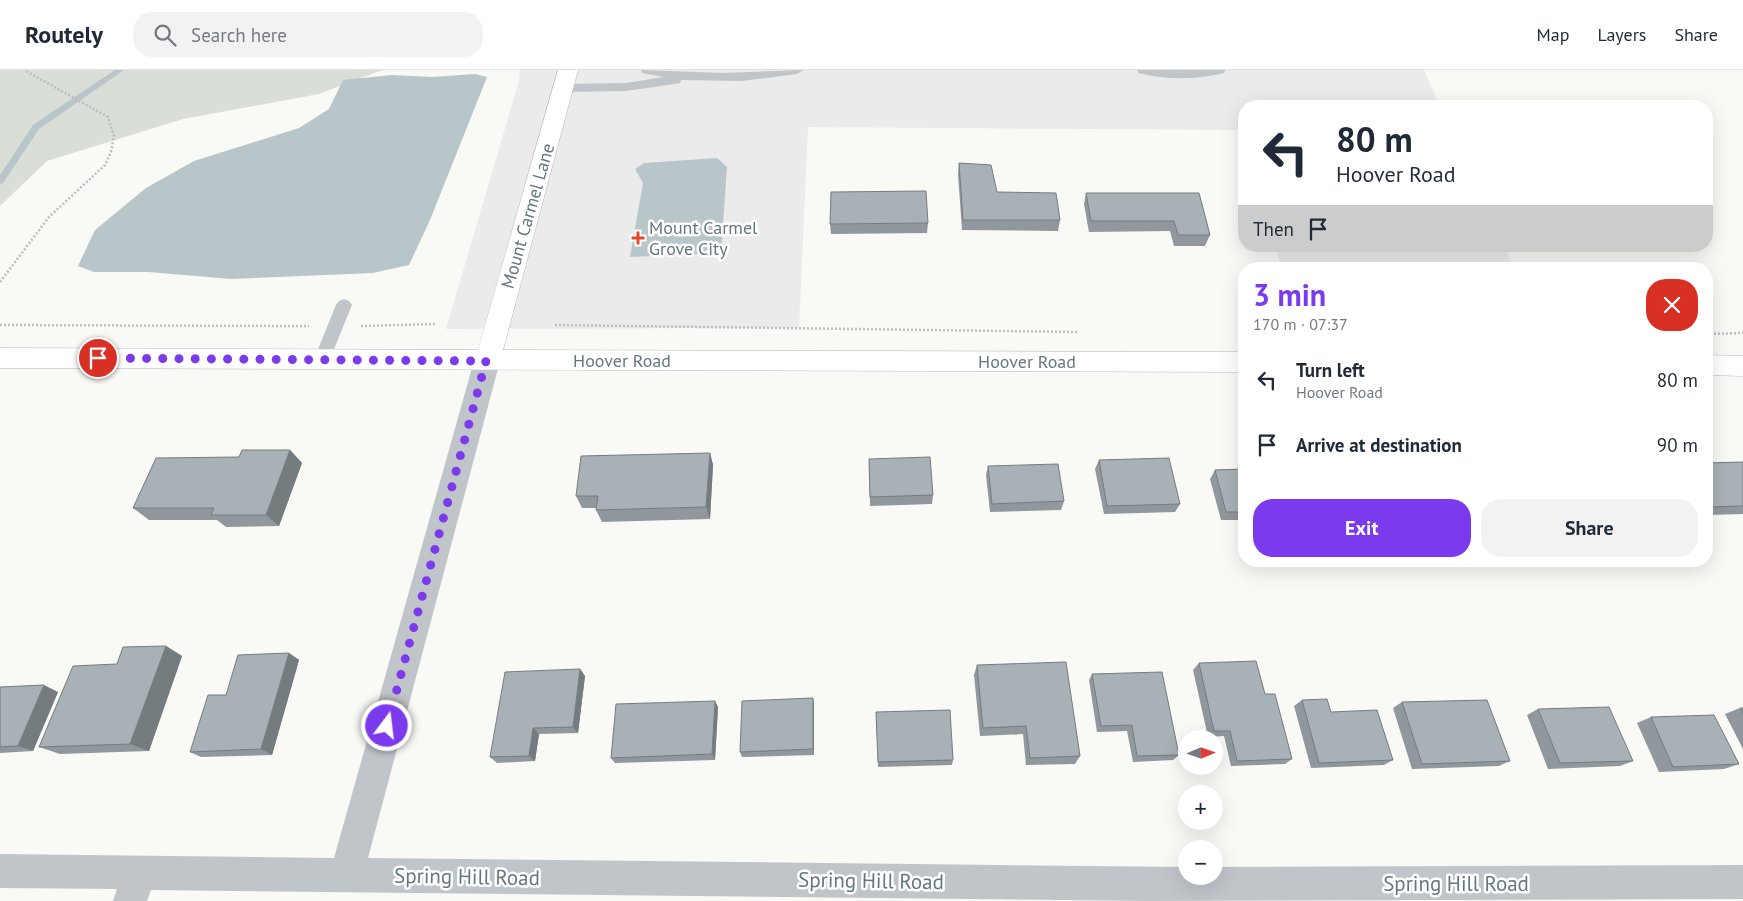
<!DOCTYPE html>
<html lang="en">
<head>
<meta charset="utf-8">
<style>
  :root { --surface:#fff; --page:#f2f2f3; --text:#1f2937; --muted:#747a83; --line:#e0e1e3; --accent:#7c3aed }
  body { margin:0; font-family:"PT Sans",sans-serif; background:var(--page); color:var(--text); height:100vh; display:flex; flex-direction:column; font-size:19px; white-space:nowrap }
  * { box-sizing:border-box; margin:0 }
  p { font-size:16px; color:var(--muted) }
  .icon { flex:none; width:28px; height:28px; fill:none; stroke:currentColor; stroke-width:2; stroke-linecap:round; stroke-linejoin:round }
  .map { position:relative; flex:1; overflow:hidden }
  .side { position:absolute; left:1238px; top:192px; width:475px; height:305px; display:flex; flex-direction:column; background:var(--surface); border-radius:20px; box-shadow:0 5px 20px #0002 }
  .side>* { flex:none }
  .top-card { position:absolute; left:1238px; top:30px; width:475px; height:152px; border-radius:20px; box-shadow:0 5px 20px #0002; background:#fff; color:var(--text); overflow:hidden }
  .needle { width:32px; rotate:88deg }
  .tools { position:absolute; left:1178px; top:660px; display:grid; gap:10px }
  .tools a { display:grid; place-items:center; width:45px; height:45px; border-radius:50%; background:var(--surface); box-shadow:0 5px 20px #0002; font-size:25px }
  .pin { position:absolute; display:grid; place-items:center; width:42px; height:42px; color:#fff; margin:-21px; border:2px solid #fff; border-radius:50%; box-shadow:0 1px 5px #0007 }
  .me { position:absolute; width:55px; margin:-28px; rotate:15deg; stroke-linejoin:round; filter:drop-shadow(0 0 4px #0008) }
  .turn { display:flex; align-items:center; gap:18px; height:105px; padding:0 15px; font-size:22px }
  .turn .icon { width:65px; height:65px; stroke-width:2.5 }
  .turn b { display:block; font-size:35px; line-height:42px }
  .then { display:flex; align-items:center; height:48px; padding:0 15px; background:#0003; gap:10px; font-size:19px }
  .round { display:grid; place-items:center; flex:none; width:52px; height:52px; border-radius:20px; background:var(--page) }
  .overview { display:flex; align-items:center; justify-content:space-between; height:85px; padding:0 15px }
  h1 { font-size:30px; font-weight:600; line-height:38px; color:var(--accent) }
  .cta { display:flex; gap:10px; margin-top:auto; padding:10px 15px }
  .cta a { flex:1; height:58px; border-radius:20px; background:var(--accent); color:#fff; font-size:20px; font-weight:600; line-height:58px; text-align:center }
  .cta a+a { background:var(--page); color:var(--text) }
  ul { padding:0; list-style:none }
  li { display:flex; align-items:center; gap:15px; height:65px; padding:0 15px }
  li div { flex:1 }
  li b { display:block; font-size:19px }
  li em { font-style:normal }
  header { display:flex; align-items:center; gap:30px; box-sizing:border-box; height:70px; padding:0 25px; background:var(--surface); border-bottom:1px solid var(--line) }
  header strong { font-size:24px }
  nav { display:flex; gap:28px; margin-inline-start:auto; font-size:18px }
  .search { width:350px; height:45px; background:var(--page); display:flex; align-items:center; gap:12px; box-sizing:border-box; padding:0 18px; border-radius:20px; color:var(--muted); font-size:19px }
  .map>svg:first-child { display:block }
</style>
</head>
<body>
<header>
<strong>Routely</strong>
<div class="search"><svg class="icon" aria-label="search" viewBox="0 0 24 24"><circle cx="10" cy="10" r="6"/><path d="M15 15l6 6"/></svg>Search here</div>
<nav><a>Map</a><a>Layers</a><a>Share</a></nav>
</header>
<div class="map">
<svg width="1743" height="831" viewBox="0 0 1743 831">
  <rect width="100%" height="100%" fill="#f9f9f6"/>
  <path fill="#eaebea" d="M520,0H1424L1440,36H1244V78L1238,60L808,57L799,258L446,259L519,11Z
    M1275,176H1504L1514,199H1282Z"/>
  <path fill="#d9ded6" d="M0,0H382L319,24L183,49L47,91L0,136Z"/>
  <path fill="#b8c5c9" d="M475,4L487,7L430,150L409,195L373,203L231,209L148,202H94L78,196L95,160L146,118L194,91L299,58L329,39L343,10L392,5L432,7Z
    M717,88L727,97L721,183L630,187L643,113L635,99L644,93Z"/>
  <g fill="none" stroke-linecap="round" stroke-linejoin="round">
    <path fill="#b8c5c9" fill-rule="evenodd" d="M115,0H124L39,59L3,113L0,114V105L33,55Z"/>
    <g stroke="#b2b9bd" stroke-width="1">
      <path id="secondary" d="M558,0H578L503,280L1244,282V302L0,298V278L478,280Z
        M1706,285L1743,286V306L1706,305Z"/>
    </g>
    <path stroke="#babec1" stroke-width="2.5" stroke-dasharray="2 2" stroke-linecap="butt" d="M0,212L49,147L105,95L111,82L114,66L108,47L24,0
      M0,255L309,256
      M555,255L1078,262
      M361,256L436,254
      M1706,264L1743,263"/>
    <path fill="#c0c5c9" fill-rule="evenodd" d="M641,0L722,3L803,0L797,4L741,11L681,10L680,13L675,14L626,21L564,22L557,18L564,14L626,13L664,7L642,3Z
      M1137,0H1225L1224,3C1196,10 1166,10 1138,3Z
      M344,229L349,231L352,235L330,289L328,293L322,295L316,293L314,289L336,235L339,231Z"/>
    <path fill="#c0c5c9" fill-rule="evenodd" d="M487,281L496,284L500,291L368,788L1186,797V806H1214V797L1743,795V829L1150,831L151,820L147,831H113L117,819L0,818V784L334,788L474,291L478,284Z"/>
    <use href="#secondary" fill="#fff" fill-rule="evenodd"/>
  </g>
  <path fill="#90989d" d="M959,93L997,122L1060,150L1058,161L962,160L958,104Z
    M1086,123H1199L1210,165L1205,176H1174L1170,161L1089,162L1084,134Z
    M928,153L927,163L831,164L830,154Z
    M290,380L302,393L279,456L226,457L217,450H149L133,438L239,387Z
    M710,383L713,395L710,449L602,452L596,440L597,438H582L576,426Z
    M869,389L933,425L932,434L870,436Z
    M1099,390L1180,434L1175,442L1104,444L1095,399Z
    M1743,392V444L1706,445V393Z
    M988,396L1064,431L1061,440L990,442L986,405Z
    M1244,399V450H1221L1210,409L1215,400Z
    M166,576L182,586L149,681L60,684L39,677L117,594Z
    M289,583L299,590L272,685L201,687L190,682L226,625Z
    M1199,593L1265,624L1292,689L1285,694L1231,696L1224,666L1208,667L1193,600Z
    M977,595L1080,686L1075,694L1026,695L1023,664L980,666L974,605Z
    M580,599L585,606L578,663L539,664L535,691L497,693L490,687Z
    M1092,604L1179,685L1173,690L1133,692L1127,661L1097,662L1089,610Z
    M0,617L58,622L33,681L0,683Z
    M1302,630L1331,642L1393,690L1384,695L1311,698L1294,636Z
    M1402,632L1510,691L1499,696L1412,699L1393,638Z
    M814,634V685L742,687L740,682Z
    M718,637L715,690L615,693L611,688Z
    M1740,638H1743V679L1725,644Z
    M1538,639L1633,691L1620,696L1548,699L1527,645Z
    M1651,647L1739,694L1724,699L1659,702L1637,653Z
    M876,648L953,690L952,695L878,697Z"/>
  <path fill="#757c7f" d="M290,380L302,393L279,456L266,445Z
    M710,383L713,395L710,449L706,437Z
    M166,576L182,586L149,681L130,674Z
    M289,583L299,590L272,685L261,679Z
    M580,599L585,606L578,663L573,657Z
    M44,615L58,622L33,681L18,676Z
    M813,628L814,634V685L813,679Z
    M715,631L718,637L715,690L712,684Z
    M533,658L539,664L535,691L529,686Z"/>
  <path fill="#a7b1b6" stroke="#757c7f" d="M959,93L991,95L997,122L1056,123L1060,150H963Z
    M926,121L928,153L830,154L831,122Z
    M1086,123H1199L1210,165H1178L1174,151H1091Z
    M242,380H290L266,445H211L214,438H133L156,388L239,387Z
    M710,383L706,437L596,440L598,426H576L581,386Z
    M930,387L933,425L870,427L869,389Z
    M1169,388L1180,434L1107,436L1099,390Z
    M1743,392V436L1710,437L1706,430V393Z
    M1058,394L1064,431L992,434L988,396Z
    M1244,399V442H1226L1215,400Z
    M166,576L130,674L39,677L73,596L117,594L123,577Z
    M289,583L261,679L190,682L208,625H226L238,585Z
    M1256,591L1265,624H1275L1292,689L1237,691L1230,661H1214L1199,593Z
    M1066,592L1080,686L1030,688L1026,656L983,658L977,595Z
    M580,599L573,657L533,658L529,686L490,687L505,602Z
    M1162,602L1179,685L1137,686L1132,655L1101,656L1092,604Z
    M44,615L18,676L0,677V617Z
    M813,628V679L740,682L742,631Z
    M1327,629L1331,642L1377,640L1393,690L1319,693L1302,630Z
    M1487,630L1510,691L1422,694L1402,632Z
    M715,631L712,684L611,688L616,634Z
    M1609,637L1633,691L1560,693L1538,639Z
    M1740,638H1743V643Z
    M950,640L953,690L878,692L876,642Z
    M1714,645L1739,694L1673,697L1651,647Z"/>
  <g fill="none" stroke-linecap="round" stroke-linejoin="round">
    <path stroke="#7c3aed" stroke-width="9" stroke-dasharray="0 16.2" d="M98,288L486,291L387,656"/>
  </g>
  <path fill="#e04b2f" stroke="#fff" stroke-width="2" d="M635.5 160.5h5v5h5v5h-5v5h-5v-5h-5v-5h5z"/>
  <g text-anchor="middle" stroke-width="5" stroke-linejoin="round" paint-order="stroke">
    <g font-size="18" fill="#647781" stroke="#fff">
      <text transform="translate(528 146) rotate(-74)" y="6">Mount Carmel Lane</text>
      <text x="622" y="297">Hoover Road</text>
      <text x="1027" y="298">Hoover Road</text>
    </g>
    <g font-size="18" fill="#647781" stroke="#fff" text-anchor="start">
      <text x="649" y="164">Mount Carmel<tspan x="649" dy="21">Grove City</tspan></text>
    </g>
    <g font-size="21" fill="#647781" stroke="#fff">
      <text transform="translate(467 807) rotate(1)" y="7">Spring Hill Road</text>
      <text transform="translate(871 811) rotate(1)" y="7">Spring Hill Road</text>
      <text x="1456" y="821">Spring Hill Road</text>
    </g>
  </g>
</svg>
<div class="tools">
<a><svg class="needle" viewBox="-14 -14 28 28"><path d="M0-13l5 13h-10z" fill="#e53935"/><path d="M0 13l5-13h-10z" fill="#747a83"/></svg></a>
<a>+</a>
<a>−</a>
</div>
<div class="pin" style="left:98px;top:288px;background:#d93025"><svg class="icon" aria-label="arrive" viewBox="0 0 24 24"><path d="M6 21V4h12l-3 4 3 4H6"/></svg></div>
<svg class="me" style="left:387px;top:656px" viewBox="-20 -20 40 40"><circle r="17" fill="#7c3aed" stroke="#fff" stroke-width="3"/><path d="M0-11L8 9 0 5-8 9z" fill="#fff"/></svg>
<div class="top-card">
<div class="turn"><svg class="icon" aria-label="left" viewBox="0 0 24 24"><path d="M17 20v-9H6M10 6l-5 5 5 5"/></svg><div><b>80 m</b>Hoover Road</div></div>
<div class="then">Then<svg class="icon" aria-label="arrive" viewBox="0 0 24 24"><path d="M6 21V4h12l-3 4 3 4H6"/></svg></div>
</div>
<section class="side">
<div class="overview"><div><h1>3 min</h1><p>170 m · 07:37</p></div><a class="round" style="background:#d93025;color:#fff"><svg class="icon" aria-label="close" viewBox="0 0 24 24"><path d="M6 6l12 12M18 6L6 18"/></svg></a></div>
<ul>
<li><svg class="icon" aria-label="left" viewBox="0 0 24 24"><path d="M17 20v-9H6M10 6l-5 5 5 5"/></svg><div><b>Turn left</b><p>Hoover Road</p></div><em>80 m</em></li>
<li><svg class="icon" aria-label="arrive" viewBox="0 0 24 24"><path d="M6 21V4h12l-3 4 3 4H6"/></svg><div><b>Arrive at destination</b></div><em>90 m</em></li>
</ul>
<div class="cta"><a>Exit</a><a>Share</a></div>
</section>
</div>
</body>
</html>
